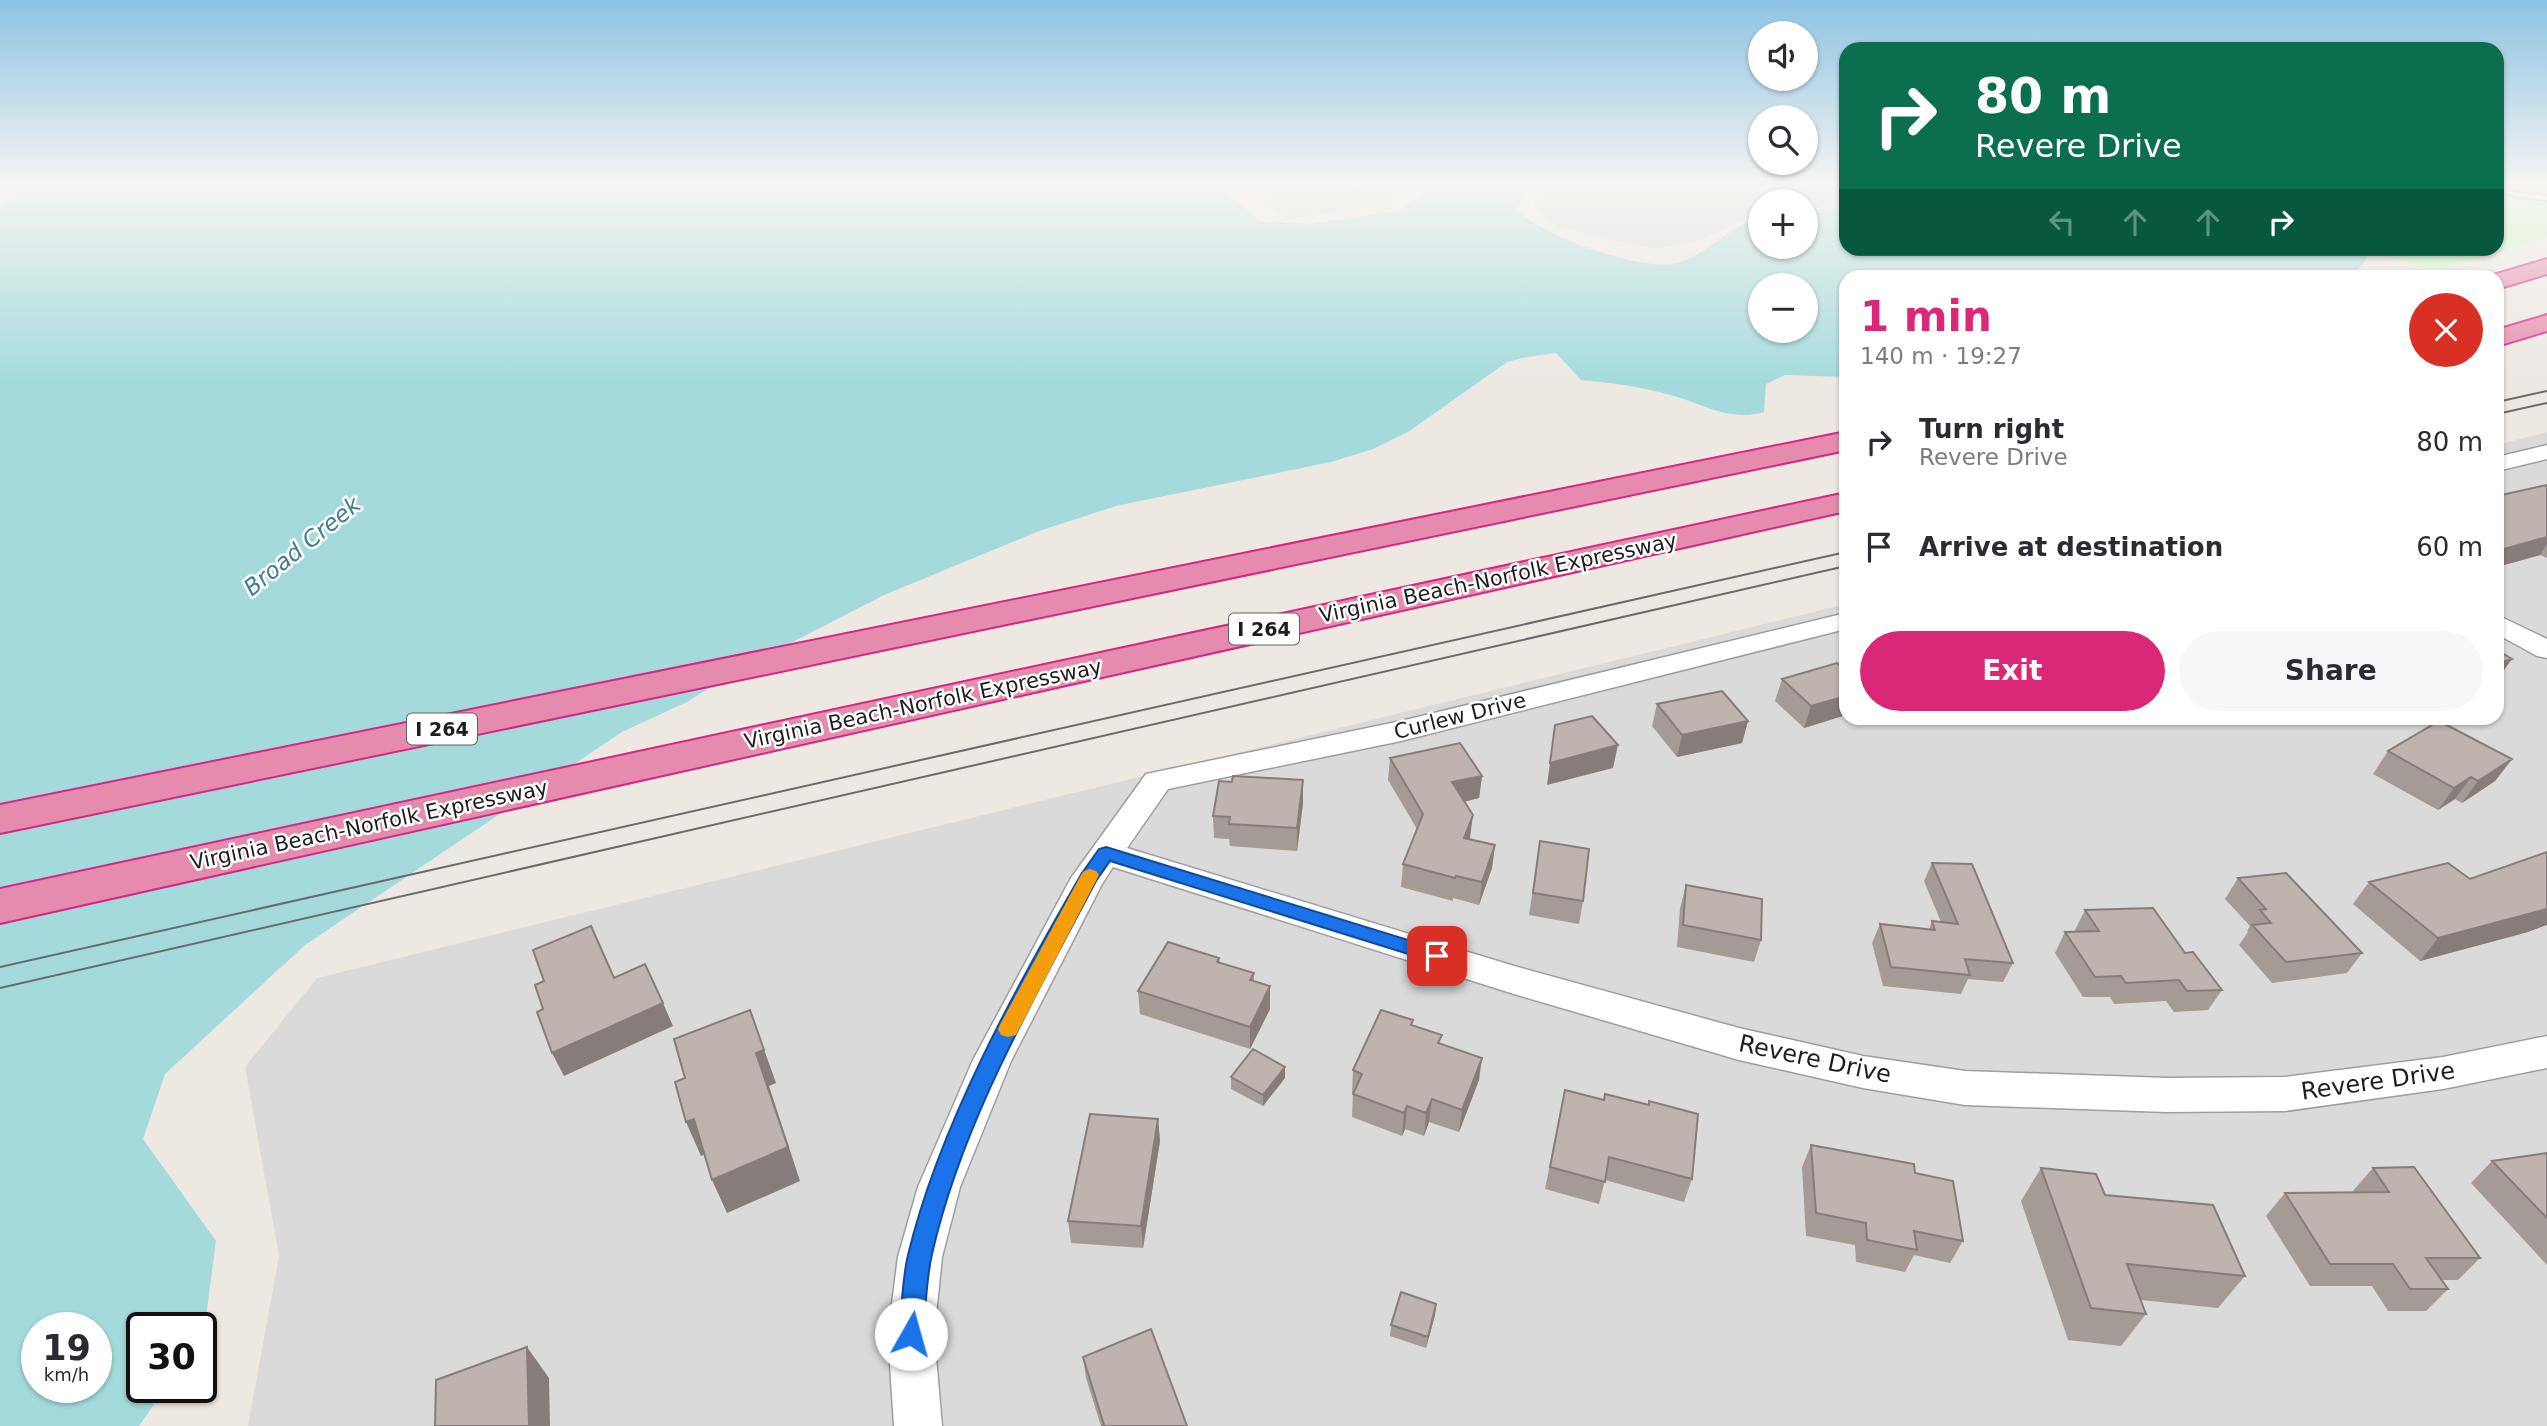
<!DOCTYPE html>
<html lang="en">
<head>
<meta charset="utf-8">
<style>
  :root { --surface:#fff; --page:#f7f7f7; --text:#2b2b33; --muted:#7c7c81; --accent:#db2777 }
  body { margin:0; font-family:"DejaVu Sans",sans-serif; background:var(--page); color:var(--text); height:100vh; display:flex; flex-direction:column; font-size:26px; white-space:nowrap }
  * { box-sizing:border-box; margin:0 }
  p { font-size:23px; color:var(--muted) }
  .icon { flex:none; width:38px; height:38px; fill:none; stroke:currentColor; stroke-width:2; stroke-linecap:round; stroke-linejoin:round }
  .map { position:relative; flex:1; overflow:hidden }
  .side { position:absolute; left:1839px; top:270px; width:665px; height:455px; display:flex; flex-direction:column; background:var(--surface); border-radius:21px; box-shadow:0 2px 5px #0004 }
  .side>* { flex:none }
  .banner { position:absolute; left:1839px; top:42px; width:665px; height:214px; border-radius:21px; box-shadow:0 2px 5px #0004; background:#0b6e4f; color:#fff; overflow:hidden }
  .controls { position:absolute; left:1748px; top:21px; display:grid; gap:14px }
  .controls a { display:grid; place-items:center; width:70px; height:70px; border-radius:50%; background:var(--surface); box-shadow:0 2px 5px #0004; font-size:35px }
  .speed { position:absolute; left:21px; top:1312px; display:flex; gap:14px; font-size:35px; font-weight:700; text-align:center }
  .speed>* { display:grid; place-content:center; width:91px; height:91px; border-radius:50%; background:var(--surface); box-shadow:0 2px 5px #0004; line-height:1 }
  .speed small { font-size:18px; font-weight:400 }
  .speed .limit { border:4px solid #111; border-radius:10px; background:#fff; color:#111 }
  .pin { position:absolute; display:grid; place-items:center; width:60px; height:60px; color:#fff; margin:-30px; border-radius:14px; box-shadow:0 4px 10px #0006 }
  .me { position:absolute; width:77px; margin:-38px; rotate:7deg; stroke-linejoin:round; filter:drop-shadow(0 0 5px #0008) }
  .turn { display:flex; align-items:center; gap:24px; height:147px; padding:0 21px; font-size:32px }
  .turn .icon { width:91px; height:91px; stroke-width:2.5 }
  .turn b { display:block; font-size:49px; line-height:60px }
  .lanes { display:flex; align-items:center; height:66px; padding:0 21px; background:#0003; justify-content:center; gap:35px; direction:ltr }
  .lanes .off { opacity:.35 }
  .round { display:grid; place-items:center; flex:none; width:74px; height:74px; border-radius:37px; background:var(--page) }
  .headline { display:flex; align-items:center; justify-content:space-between; height:119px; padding:0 21px }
  h1 { font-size:42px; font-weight:600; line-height:52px; color:var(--accent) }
  .primary-button { display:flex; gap:14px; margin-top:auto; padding:14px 21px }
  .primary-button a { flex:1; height:80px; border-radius:42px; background:var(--accent); color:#fff; font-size:28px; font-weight:600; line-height:80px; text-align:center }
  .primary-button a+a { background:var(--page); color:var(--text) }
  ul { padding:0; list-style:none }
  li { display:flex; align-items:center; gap:21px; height:105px; padding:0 21px }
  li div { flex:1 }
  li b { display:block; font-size:26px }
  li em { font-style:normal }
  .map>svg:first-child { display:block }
</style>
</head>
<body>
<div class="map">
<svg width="2547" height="1426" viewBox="0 0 2547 1426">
  <rect width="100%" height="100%" fill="#eee8e3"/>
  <path fill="#dbdada" d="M1238,185H1427L1387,205L1288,219Z
    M1544,185H1846V200L1836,205L1806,208V201H1760V213L1702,239L1655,249L1559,228L1533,206Z
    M2547,432V1426H248L279,1256L245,1067L317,978L1846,604V718H2497V445Z"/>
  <path fill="#c6f8c0" d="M2497,185H2547V237L2433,272L2362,249L2497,248Z"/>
  <path fill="#a4dadb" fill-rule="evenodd" d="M37,185H1215L1261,222L1310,224L1399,211L1437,185H1533L1514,207C1536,234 1643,273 1677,263C1708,254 1730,226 1760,217V247H1806V210L1846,207V248H2362L2367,258L2355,273L2344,275L1846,276V377L1785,375L1766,384L1764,412C1731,422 1705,405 1674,396C1643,387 1613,383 1581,380L1556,353L1527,357L1507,362L1408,432L1373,449L1331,462L1116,506L1039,531L884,595L738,670L687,702L622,732L305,945L165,1074L143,1139L216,1241L204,1332L201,1335V1328H142V1388H165L139,1426H0V207ZM1760,285H1806V331H1760ZM37,1328H96V1388H37Z"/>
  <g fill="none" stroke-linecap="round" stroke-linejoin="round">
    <g stroke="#9e9e9e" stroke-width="4">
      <path id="service" d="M2497,187L2519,193L2547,196V200L2519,197L2497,191Z"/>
    </g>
    <g stroke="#9e9e9e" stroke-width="3">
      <path id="minor" d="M2547,445V459L2497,471V457Z
        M1846,613V629L1401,741L1168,789L1127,848L1514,966L1739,1028L1863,1056L1965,1071L2167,1078L2285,1077L2443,1057L2547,1036V1068L2443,1089L2285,1111L2167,1112L1965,1105L1863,1088L1739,1060L1514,994L1113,867L1102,884L1011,1061L960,1187L942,1257L934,1334L942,1426H894L888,1334L898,1257L918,1187L973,1060L1071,878L1146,774L1401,721Z
        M2497,615L2547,639V658L2537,656L2497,634Z"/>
    </g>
    <g stroke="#d62685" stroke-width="4">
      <path id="motorway" d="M2547,259V274L2497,289V276H2490Z
        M2547,315V331L2497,346V330Z
        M1846,432V450L0,833V805Z
        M1846,493V511L0,923V889Z"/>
    </g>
    <use href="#service" fill="#fff" fill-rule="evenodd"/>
    <use href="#minor" fill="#fff" fill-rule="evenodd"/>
    <use href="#motorway" fill="#e58bad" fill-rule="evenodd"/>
    <path stroke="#6b6b6b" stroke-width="2" d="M2497,402L2547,391
      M2497,414L2547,403
      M0,967L1846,552
      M0,988L1846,566"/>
  </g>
  <path fill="#a49a96" d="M1346,185H1374L1356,192Z
    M2547,485V558L2540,555L2497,567V496Z
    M1846,671V715L1804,728L1775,701L1782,679Z
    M1657,704L1748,721L1742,743L1677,757L1652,726Z
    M2388,751L2512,759L2495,781L2462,803L2455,799L2438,810L2373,774Z
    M1390,758L1482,776L1479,798L1464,802L1469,839L1495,845L1492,868L1479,905L1453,898V901L1401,887L1403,864L1417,829L1388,780Z
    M1303,780V803L1297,851L1230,846L1229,839L1214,838L1213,816L1232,782Z
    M1540,841L1583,901L1579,924L1529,915Z
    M1932,863L2013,963L2003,982L1968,979L1961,994L1883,986L1872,943L1880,924L1929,929L1932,921L1941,922L1924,881Z
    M2238,878L2362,953L2347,973L2272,983L2239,945L2248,932L2247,931L2250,926L2225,899Z
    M2369,882L2528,932L2420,961L2353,904Z
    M1686,885L1761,940L1754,962L1677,947L1680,908Z
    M2085,910L2185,953L2222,990L2208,1010L2174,1012L2166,1001L2114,1004L2110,997H2083L2055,953L2065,932H2076L2075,930Z
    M1219,958L1220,963L1254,973V981L1270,1009L1250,1049L1140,1014L1138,991Z
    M1412,1026L1441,1044L1479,1080L1459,1132L1429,1122L1424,1136L1405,1129L1402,1136L1352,1117L1353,1093H1352L1353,1070Z
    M1231,1077L1285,1078L1263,1106L1231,1089Z
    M1565,1090L1604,1100L1648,1105L1649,1101L1692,1179L1684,1202L1605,1180L1599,1204L1545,1189Z
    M1158,1119L1160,1141L1143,1248L1071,1243L1068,1221Z
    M1811,1145L1915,1173L1963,1241L1950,1263L1914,1255L1905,1272L1856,1262L1855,1245L1806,1236L1802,1167Z
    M2547,1153V1265L2471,1183L2492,1161Z
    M2041,1168L2105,1195L2245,1276L2218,1308L2141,1300L2146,1314L2121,1346L2068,1340L2021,1201Z
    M2373,1168L2480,1258L2458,1280H2442L2448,1289L2426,1311H2388L2372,1286H2310L2266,1216L2285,1193L2355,1192L2353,1191Z
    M1436,1304L1435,1315L1426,1348L1390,1336L1391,1325Z
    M1083,1357L1187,1426H1101L1086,1378Z"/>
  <path fill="#867d7a" d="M1356,185H1374L1356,192Z
    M2547,537V544L2540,555L2497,567V551Z
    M2512,659L2497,680V664Z
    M1846,696V715L1804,728L1811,706Z
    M1748,721L1742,743L1677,757L1682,735Z
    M1618,745L1613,768L1547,785L1550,763Z
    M2512,759L2495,781L2462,803L2478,781Z
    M1482,776L1479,798L1450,805L1452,782Z
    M2471,777L2455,799L2438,810L2454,788Z
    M1303,780V803L1297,851V828Z
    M1473,815L1470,838L1462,860L1464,838Z
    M1495,845L1492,868L1479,905L1482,882Z
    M2547,909V925L2528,932L2420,961L2438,938Z
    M1270,986V1009L1250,1049V1027Z
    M663,1003L673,1026L564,1076L552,1053Z
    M750,1010L776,1083L769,1086L800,1181L727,1213L712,1180L756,1053Z
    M1482,1058L1479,1080L1459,1132L1462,1110Z
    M1285,1067V1078L1263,1106V1095Z
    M1432,1099L1429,1122L1424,1136L1426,1113Z
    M1407,1106L1405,1129L1402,1136L1404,1113Z
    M694,1119L709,1152L701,1156L686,1122Z
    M1158,1119L1160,1141L1143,1248L1141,1226Z
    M1436,1304L1435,1315L1426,1348L1428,1337Z
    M527,1347L549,1378L550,1426H529Z"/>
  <path fill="#bfb3af" stroke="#867d7a" stroke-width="2" d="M2547,485V537L2497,551V496Z
    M2497,650L2512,659L2497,664Z
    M1837,663L1846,671V696L1811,706L1782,679Z
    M1722,691L1748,721L1682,735L1657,704Z
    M1592,716L1618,745L1550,763L1555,725Z
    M2439,721L2512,759L2478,781L2471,777L2454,788L2388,751Z
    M1460,743L1482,776L1452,782L1473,815L1464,838L1495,845L1482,882L1456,876L1455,878L1403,864L1423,814L1390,758Z
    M1233,776L1303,780L1297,828L1229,824L1230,817L1213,816L1219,781L1232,782Z
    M1540,841L1589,849L1583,901L1533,893Z
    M2547,852V909L2438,938L2369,882L2448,863L2470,879Z
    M1932,863L1972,864L2013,963L1965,959L1970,975L1891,967L1880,924L1935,930L1932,921L1958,924Z
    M2286,873L2362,953L2286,962L2252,925L2271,923L2260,910L2266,909L2238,878Z
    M1686,885L1762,899L1761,940L1683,925Z
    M2153,908L2185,953L2193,952L2222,990L2187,991L2179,980L2126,983L2121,976L2095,977L2065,932L2099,931L2085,910Z
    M591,926L614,978L645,964L663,1003L552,1053L537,1012L543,1009L535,985L544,981L533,950Z
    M1168,942L1219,958L1217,962L1254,973L1250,980L1270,986L1250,1027L1138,991Z
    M750,1010L764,1050L756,1053L788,1147L712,1180L694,1119L686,1122L675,1082L685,1078L674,1039Z
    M1381,1010L1413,1020L1411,1025L1442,1035L1438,1043L1482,1058L1462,1110L1432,1099L1426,1113L1407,1106L1404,1113L1353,1094L1362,1074L1353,1070Z
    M1253,1049L1285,1067L1263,1095L1231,1077Z
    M1565,1090L1604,1100L1605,1094L1649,1105V1101L1698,1114L1692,1179L1609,1157L1605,1182L1550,1167Z
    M1090,1114L1158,1119L1141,1226L1068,1221Z
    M1811,1145L1914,1164L1915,1173L1953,1181L1963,1241L1914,1231L1917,1250L1867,1240L1866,1223L1816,1213Z
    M2547,1153V1218L2492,1161Z
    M2414,1167L2480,1258H2426L2448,1289H2410L2393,1264H2330L2285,1193L2389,1192L2373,1168Z
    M2041,1168L2096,1174L2105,1195L2213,1205L2245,1276L2127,1264L2146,1314L2091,1308Z
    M1401,1292L1436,1304L1428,1337L1391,1325Z
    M1151,1329L1187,1426H1102L1104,1425L1083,1357Z
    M527,1347L529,1426H435L436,1380Z"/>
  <linearGradient id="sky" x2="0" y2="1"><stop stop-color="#8dc3e3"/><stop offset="0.48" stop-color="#f7f5f2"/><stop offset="1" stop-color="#f7f5f2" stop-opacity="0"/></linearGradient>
  <rect width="2547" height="385" fill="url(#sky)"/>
  <path fill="#1a73e8" stroke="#114b97" stroke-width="2" d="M1106,847L1444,951L1447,956L1444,961L1437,963L1110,861L1096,881C1033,1001 962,1122 932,1254C926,1280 926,1308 923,1334L920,1342L911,1346L902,1342L899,1334C902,1308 902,1280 908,1255C939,1126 1016,987 1082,873L1099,849Z"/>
  <path fill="#f59e0b" d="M1090,869L1096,871L1099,875L1016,1035L1008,1037L1001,1035L998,1029L1001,1023L1081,875L1084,871Z"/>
  <g text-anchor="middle" stroke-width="5" stroke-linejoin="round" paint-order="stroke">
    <g fill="#fff" stroke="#616161" stroke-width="2">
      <rect x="1229" y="613.5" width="70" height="31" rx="5"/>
      <rect x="407" y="713.5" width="70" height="31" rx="5"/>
    </g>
    <g font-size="19" font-weight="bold" fill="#1d1d1d">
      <text x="1264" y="636">I 264</text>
      <text x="442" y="736">I 264</text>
    </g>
    <g font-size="21" fill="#1d1d1d" stroke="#fff">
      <text transform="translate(1498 578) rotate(-12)" y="7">Virginia Beach-Norfolk Expressway</text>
      <text transform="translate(923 704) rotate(-12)" y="7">Virginia Beach-Norfolk Expressway</text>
      <text transform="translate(1460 716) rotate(-14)" y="7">Curlew Drive</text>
      <text transform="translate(369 825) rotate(-12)" y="7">Virginia Beach-Norfolk Expressway</text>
    </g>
    <g font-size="23" font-style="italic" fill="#427b94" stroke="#fff">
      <text transform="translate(302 546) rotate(-39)" y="8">Broad Creek</text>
    </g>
    <g font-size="24" fill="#1d1d1d" stroke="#fff">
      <text transform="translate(1815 1059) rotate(12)" y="8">Revere Drive</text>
      <text transform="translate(2378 1081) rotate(-8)" y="8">Revere Drive</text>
    </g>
  </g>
</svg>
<div class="controls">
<a><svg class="icon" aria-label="sound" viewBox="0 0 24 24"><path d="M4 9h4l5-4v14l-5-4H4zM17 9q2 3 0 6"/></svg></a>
<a><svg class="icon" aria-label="search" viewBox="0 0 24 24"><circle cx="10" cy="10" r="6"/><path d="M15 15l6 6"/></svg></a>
<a>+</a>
<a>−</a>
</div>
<div class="speed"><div>19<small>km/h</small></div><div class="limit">30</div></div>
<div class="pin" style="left:1437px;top:956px;background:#d93025"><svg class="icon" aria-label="arrive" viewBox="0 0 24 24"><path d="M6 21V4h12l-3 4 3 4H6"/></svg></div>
<svg class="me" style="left:911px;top:1334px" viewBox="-20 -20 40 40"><circle r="19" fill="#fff"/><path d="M0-13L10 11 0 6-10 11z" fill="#1a73e8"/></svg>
<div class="banner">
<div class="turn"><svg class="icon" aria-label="right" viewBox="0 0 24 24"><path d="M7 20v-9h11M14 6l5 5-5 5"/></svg><div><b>80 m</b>Revere Drive</div></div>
<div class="lanes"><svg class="icon off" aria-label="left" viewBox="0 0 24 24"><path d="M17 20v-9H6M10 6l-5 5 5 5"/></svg><svg class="icon off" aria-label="ahead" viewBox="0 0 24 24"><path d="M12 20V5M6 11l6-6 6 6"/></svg><svg class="icon off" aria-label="ahead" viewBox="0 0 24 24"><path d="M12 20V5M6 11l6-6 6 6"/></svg><svg class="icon" aria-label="right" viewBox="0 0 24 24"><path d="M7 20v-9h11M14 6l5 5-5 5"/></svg></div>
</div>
<section class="side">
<div class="headline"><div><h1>1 min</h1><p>140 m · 19:27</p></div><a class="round" style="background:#d93025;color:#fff"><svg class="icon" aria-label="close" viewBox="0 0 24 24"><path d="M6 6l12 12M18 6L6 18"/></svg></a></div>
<ul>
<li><svg class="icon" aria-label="right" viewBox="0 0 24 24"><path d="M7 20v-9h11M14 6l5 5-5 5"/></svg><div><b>Turn right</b><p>Revere Drive</p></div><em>80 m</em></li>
<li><svg class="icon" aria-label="arrive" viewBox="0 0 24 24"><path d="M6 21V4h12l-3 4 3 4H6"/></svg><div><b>Arrive at destination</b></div><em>60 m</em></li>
</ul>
<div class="primary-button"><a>Exit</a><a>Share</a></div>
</section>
</div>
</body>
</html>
